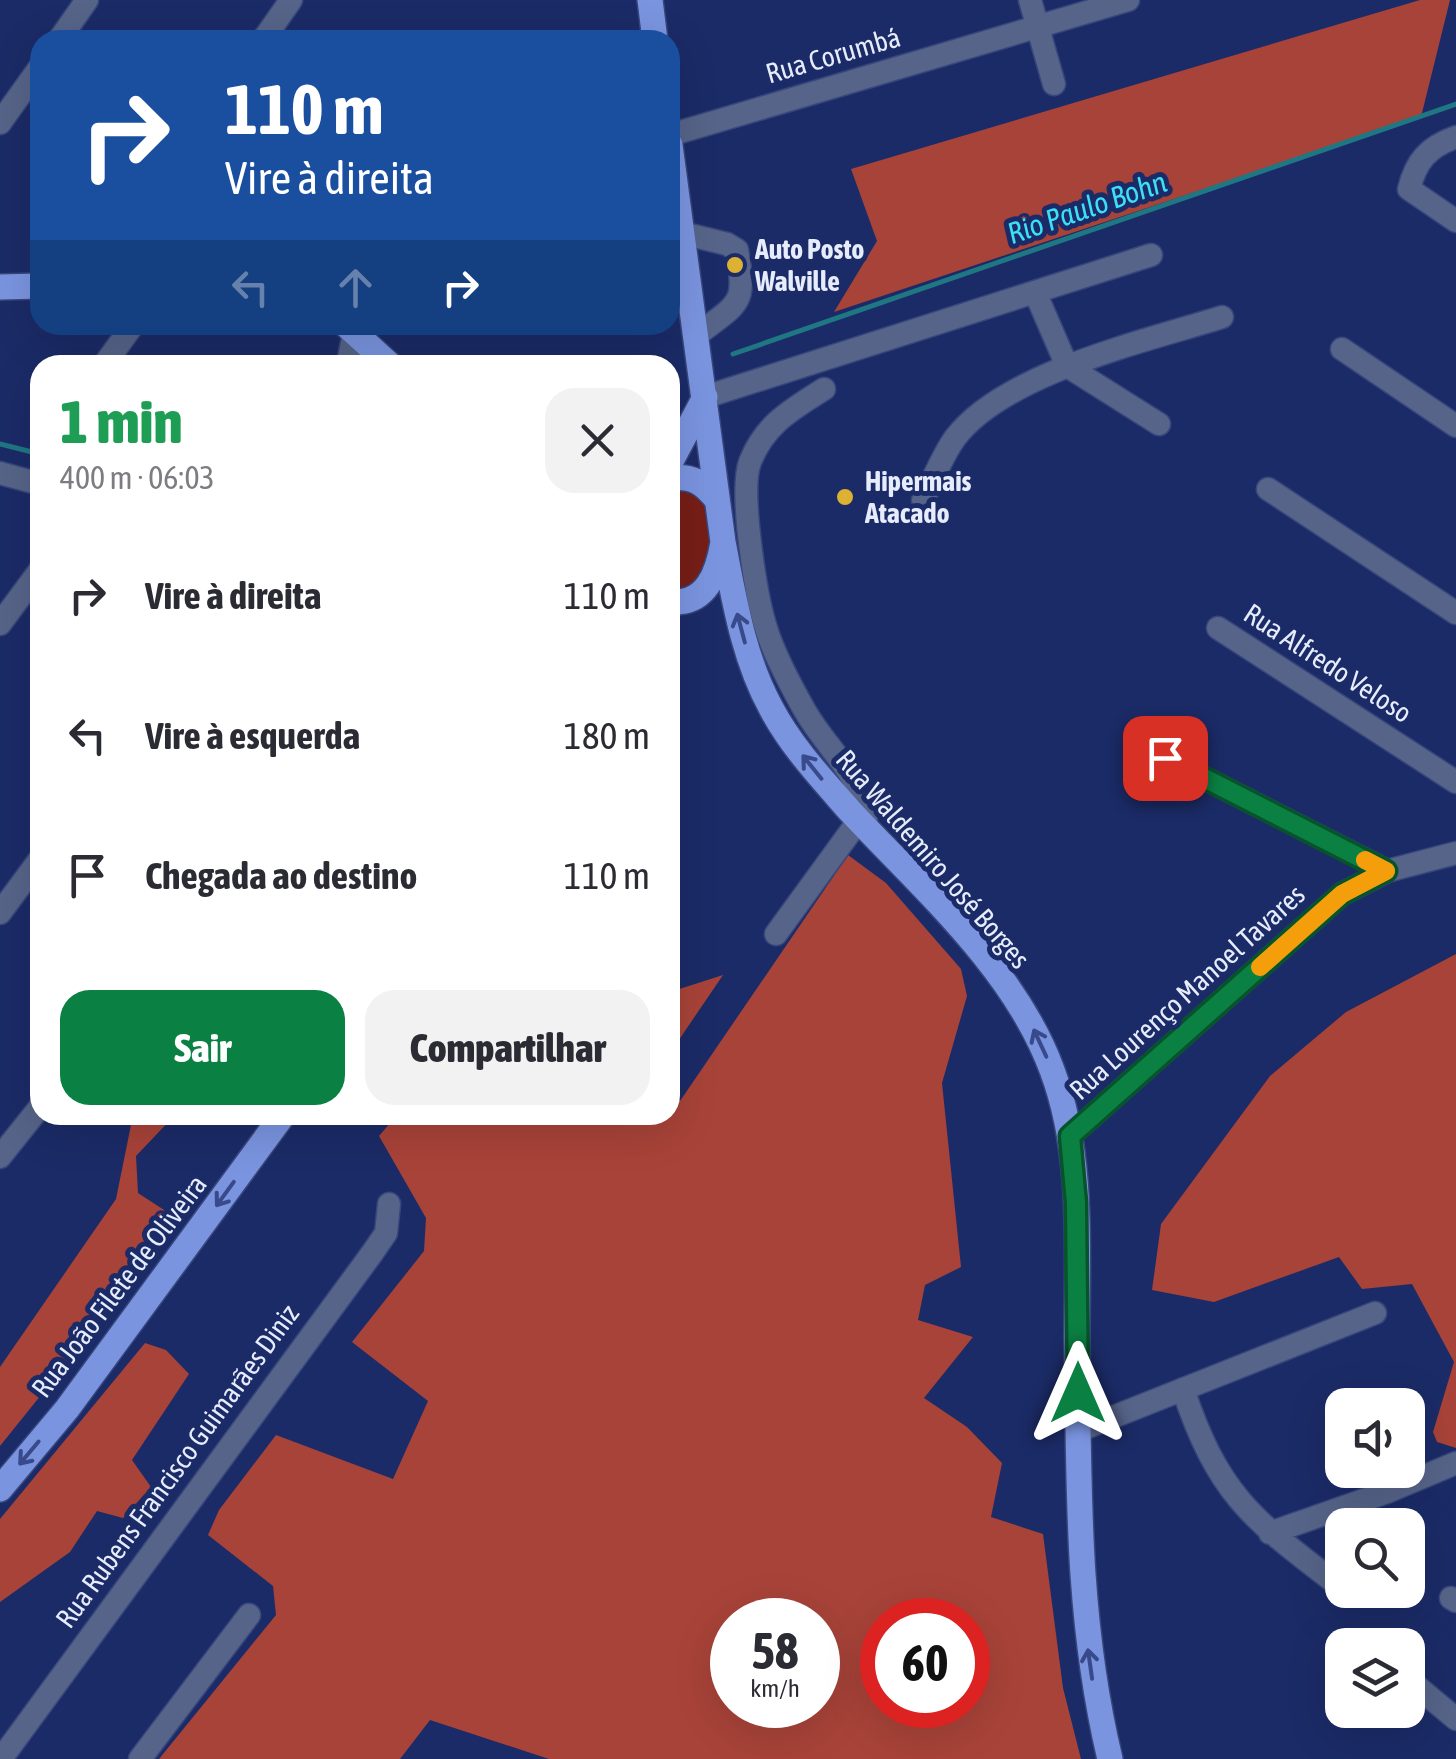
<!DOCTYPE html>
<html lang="pt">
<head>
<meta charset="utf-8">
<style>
  :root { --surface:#fff; --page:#f2f2f3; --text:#2b2b33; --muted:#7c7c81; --accent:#0b8043 }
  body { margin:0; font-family:"Asap Condensed",sans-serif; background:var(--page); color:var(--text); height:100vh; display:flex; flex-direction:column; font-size:38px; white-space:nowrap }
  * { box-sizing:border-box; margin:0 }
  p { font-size:32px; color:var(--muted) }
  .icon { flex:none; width:55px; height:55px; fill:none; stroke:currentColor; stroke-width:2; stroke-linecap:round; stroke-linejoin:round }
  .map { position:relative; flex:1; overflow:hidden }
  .drawer { position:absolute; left:30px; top:355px; width:650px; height:770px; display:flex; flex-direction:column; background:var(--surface); border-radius:30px; box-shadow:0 10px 40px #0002 }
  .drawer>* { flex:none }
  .guide { position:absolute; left:30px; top:30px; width:650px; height:305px; border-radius:30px; box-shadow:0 10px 40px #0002; background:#1a4fa0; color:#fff; overflow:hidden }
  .tools { position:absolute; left:1325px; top:1388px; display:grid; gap:20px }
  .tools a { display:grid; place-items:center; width:100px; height:100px; border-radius:20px; background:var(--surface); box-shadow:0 10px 40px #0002; font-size:50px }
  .speed { position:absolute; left:710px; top:1598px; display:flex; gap:20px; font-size:50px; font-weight:700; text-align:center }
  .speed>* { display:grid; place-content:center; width:130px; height:130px; border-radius:50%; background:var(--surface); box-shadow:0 10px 40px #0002; line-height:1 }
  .speed small { font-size:25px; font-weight:400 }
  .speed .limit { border:15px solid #d22; background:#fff; color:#111 }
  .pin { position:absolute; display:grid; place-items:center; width:85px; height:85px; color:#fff; margin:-42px; border-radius:20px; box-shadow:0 5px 15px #0006 }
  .me { position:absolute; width:110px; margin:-55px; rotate:0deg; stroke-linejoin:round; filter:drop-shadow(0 0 8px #0008) }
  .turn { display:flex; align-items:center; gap:35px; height:210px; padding:0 30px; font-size:45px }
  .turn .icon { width:130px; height:130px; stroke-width:2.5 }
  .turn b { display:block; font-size:70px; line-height:85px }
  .lanes { display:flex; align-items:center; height:95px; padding:0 30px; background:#0003; justify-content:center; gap:50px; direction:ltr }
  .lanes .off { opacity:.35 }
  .round { display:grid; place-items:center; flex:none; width:105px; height:105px; border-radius:30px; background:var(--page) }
  .overview { display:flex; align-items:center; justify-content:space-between; height:170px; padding:0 30px }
  h1 { font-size:60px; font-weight:800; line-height:75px; color:#1e9e55 }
  .button { display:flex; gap:20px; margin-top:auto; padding:20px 30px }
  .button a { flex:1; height:115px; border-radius:30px; background:var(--accent); color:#fff; font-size:40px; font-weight:800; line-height:115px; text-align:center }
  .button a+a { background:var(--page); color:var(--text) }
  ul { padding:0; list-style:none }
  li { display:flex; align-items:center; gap:30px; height:140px; padding:0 30px }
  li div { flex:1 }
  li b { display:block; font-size:38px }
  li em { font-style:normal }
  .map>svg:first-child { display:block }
</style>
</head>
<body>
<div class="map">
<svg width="1456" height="1759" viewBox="0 0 1456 1759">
  <rect width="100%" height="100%" fill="#1b2b67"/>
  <path fill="#761e17" d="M670,490C734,489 724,589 670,589Z"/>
  <path fill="#a84339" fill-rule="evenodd" d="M1420,0H1450L1421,117L834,312L877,241L851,169Z
    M848,855L886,883L961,969L967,996L942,1083L961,1267L925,1285L918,1320L973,1337L924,1398L967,1427L1002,1463L991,1517L1043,1534L1063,1688L1081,1759H549L430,1720L400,1759H159L276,1615L273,1586L208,1535L219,1510L276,1435L393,1479L428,1401L352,1342L424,1251L426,1218L379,1136L397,1115H670V1095L680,1101ZM818,1620V1705H732V1620ZM968,1620V1705H882V1620Z
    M1456,954V1448L1437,1442L1433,1432L1454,1362L1412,1284L1362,1289L1339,1257L1214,1302L1152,1290L1161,1224L1270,1076L1346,1012Z
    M723,975L670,1053V992Z
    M133,1115H175L136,1156L138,1193L181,1221L0,1446V1367L116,1199Z
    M145,1343L166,1350L189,1374L132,1460L151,1487L123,1518L97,1511L70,1552L0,1602V1519Z"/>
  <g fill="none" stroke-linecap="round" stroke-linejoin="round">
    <path stroke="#1f7783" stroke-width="5" d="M733,354L1456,104
      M0,444L40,454"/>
    <g stroke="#37467c" stroke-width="25">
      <path id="minor" d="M1030,0L1054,84
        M59,40L87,0
        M263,40L291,0
        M0,123L40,67
        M670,135L1128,0
        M1456,137C1428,147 1416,161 1409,189L1456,221
        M682,233L727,244L737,250C747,306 739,302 697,335
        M1035,292L1067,366L1159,424
        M1342,349L1456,426
        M348,363L354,333
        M104,365L133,325
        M824,389C791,410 765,424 750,462C739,491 756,597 766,628C774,655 791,686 805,711C830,754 865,776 867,829
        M705,397L1151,255
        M0,473L40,484
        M1268,489L1456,613
        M923,500C933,480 942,456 955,438C1004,373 1146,341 1222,317
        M0,624L40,570
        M1218,628L1456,782
        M1165,758L1387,871
        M0,913L40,859
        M776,934L859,820
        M1071,1135L1342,894L1387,871L1456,853
        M0,1157L40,1107
        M1183,1389C1219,1498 1255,1521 1342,1588
        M1078,1431L1375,1313
        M1270,1533L1387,1492L1456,1463
        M1451,1598L1456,1601
        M1408,1679L1456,1719
        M1,1759L373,1252L386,1233L389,1204
        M140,1759L249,1615"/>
    </g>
    <g stroke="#37467c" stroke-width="28">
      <path id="major" d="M650,0L655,40
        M670,145L723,542C718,572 707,605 670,602
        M0,287L40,286
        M346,325L390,365
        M670,463L705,397
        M670,478C692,475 704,483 717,500
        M723,542C734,598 743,657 771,708C791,746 821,778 849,810C921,887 1015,969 1052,1070C1084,1155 1077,1249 1077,1339C1079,1483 1076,1617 1110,1759
        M0,1489L67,1409L283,1115"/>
    </g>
    <use href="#minor" stroke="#566489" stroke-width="22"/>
    <use href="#major" stroke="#7a94df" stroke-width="25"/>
  </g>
  <defs><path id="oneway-shaft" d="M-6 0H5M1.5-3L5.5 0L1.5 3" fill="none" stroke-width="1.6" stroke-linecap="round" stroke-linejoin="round" transform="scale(2.5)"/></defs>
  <g stroke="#384a8b">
    <use href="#oneway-shaft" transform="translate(741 628) rotate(-105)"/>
    <use href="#oneway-shaft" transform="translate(812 767) rotate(-129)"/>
    <use href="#oneway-shaft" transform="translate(1040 1043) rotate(-115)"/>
    <use href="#oneway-shaft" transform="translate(225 1194) rotate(126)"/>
    <use href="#oneway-shaft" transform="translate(29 1453) rotate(130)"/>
    <use href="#oneway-shaft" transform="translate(1090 1664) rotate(-98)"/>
  </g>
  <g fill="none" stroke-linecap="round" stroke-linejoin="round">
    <g stroke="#07532c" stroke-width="25">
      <path id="route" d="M1078,1393L1076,1203L1070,1136L1342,894L1386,871L1165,758"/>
    </g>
    <use href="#route" stroke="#0b8043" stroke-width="18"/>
    <path stroke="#f59e0b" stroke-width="18" d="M1260,967L1342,894L1386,871L1365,860"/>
  </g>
  <g fill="#ddb133" stroke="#1b2b67" stroke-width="4">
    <circle cx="735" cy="265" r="10"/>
    <circle cx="845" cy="497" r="10"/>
  </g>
  <g text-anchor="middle" stroke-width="10" stroke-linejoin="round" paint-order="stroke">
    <g font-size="28" fill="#e6ecfb" stroke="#1b2b67">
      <text transform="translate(833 55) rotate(-16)" y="10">Rua Corumbá</text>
      <text transform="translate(1328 663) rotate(33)" y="10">Rua Alfredo Veloso</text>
      <text transform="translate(933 859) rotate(49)" y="10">Rua Waldemiro José Borges</text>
      <text transform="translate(1187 992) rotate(-42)" y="10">Rua Lourenço Manoel Tavares</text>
      <text transform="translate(119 1286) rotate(-53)" y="10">Rua João Filete de Oliveira</text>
      <text transform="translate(177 1466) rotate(-54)" y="10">Rua Rubens Francisco Guimarães Diniz</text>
    </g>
    <g font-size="28" font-weight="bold" fill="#e6ecfb" stroke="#1b2b67" text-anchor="start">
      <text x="755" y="259">Auto Posto<tspan x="755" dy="32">Walville</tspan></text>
      <text x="865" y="491">Hipermais<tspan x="865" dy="32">Atacado</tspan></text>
    </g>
    <g font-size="30" font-style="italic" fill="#3be0f6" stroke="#1b2b67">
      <text transform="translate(1087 208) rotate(-19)" y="10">Rio Paulo Bohn</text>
    </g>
  </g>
</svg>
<div class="tools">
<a><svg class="icon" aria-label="sound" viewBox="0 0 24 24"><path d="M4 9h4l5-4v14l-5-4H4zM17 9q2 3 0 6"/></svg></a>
<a><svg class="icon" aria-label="search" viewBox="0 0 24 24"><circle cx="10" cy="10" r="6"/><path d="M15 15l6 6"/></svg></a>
<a><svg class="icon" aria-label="layers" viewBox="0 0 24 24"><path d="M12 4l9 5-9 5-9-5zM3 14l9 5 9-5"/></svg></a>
</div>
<div class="speed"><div>58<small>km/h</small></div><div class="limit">60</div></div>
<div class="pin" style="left:1165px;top:758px;background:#d93025"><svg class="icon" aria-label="arrive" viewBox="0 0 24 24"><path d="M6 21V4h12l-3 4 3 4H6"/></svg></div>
<svg class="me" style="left:1078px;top:1393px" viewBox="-20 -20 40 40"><path d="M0-17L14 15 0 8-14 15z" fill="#0b8043" stroke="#fff" stroke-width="4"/></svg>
<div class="guide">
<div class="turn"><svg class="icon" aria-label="right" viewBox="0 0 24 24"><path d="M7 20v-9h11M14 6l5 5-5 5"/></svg><div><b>110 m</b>Vire à direita</div></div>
<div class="lanes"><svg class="icon off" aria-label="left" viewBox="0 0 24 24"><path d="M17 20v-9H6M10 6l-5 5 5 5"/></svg><svg class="icon off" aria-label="ahead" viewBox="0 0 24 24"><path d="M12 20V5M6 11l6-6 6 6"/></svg><svg class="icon" aria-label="right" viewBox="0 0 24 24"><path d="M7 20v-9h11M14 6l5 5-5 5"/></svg></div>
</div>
<section class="drawer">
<div class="overview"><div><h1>1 min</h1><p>400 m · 06:03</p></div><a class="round"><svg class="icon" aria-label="close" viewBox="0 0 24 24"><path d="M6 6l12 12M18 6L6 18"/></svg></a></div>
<ul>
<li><svg class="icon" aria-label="right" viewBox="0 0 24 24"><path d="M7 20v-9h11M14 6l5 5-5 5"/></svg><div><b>Vire à direita</b></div><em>110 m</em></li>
<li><svg class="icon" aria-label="left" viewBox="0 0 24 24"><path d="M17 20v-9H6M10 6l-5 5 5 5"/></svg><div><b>Vire à esquerda</b></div><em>180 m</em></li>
<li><svg class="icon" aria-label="arrive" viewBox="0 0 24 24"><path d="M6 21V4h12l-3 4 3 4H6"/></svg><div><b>Chegada ao destino</b></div><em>110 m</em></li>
</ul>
<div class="button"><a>Sair</a><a>Compartilhar</a></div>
</section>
</div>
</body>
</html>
